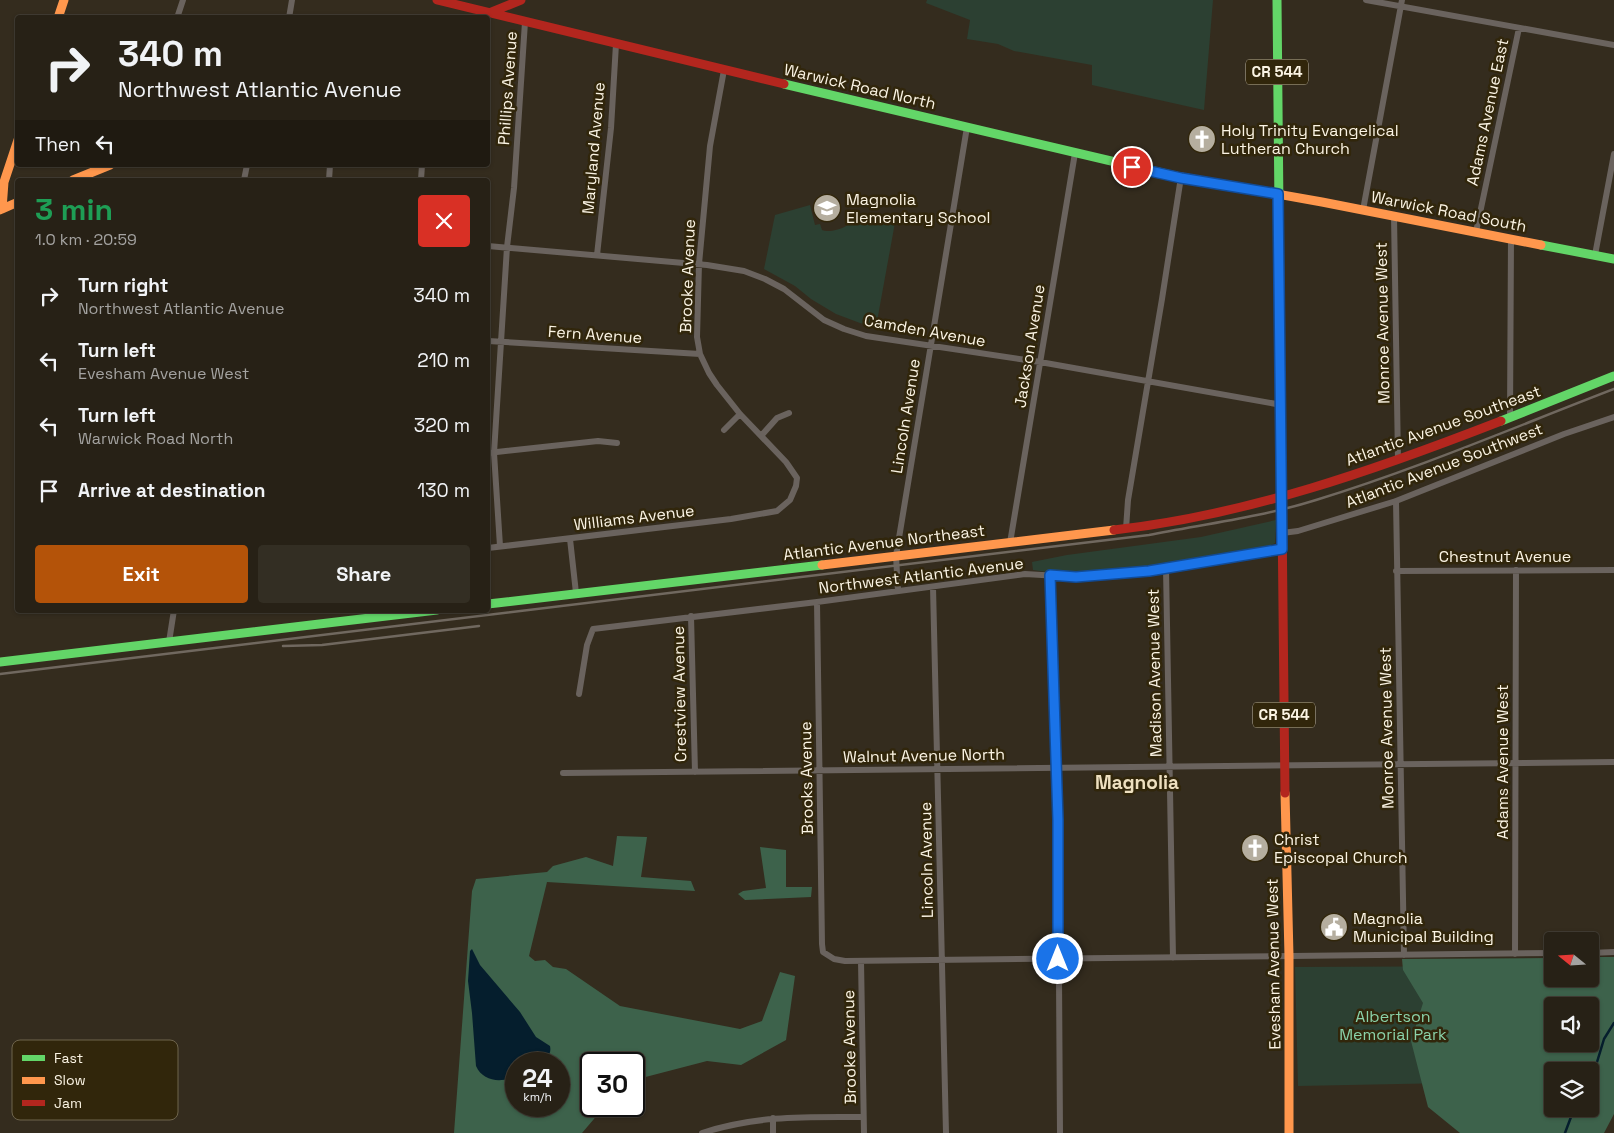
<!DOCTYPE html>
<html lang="en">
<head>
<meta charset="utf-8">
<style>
  :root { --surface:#272116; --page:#332e23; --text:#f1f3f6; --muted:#a4a3a1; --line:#433e35; --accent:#b45309 }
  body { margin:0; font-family:"Space Grotesk",sans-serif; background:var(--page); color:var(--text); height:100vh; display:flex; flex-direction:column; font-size:19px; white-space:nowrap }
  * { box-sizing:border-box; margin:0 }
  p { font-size:16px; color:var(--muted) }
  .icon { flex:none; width:28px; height:28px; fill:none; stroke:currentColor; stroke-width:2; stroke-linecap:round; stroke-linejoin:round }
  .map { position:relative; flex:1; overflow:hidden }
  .side { position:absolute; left:15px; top:178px; width:475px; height:435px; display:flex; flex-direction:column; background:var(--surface); border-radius:5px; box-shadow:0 1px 4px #0004,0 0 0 1px var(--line) }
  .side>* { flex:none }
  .hud { position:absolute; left:15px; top:15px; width:475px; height:152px; border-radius:5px; box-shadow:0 1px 4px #0004,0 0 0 1px var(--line); background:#272116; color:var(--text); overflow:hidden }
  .needle { width:32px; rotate:288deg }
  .fabs { position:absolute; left:1544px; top:932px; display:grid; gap:10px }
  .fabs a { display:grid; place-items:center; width:55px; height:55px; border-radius:5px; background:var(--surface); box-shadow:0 1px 4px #0004,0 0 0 1px var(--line); font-size:25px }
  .speed { position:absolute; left:505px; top:1052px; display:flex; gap:10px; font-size:25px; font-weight:700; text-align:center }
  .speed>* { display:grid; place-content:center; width:65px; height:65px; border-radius:50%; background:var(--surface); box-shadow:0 1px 4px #0004,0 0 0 1px var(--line); line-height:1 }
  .speed small { font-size:12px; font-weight:400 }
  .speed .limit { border:2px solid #111; border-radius:8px; background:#fff; color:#111 }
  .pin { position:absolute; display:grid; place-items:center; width:42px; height:42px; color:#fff; margin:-21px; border:2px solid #fff; border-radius:50%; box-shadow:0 1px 5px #0007 }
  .me { position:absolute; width:55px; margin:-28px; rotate:0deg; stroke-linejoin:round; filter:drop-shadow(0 0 4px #0008) }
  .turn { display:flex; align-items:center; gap:18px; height:105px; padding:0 20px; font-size:22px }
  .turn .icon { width:65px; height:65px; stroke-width:2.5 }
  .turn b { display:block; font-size:35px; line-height:42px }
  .then { display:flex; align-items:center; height:48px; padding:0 20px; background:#0003; gap:10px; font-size:19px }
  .round { display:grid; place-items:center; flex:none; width:52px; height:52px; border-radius:5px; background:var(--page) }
  .overview { display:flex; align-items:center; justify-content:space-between; height:85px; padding:0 20px }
  h1 { font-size:30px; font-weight:700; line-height:38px; color:#1e9e55 }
  .action { display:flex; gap:10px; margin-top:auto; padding:10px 20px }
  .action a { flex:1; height:58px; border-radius:5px; background:var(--accent); color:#fff; font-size:20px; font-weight:700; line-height:58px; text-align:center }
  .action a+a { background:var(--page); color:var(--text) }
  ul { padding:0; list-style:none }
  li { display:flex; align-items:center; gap:15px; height:65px; padding:0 20px }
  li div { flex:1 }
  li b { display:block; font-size:19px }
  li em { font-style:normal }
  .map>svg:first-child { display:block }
</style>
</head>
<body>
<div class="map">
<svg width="1614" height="1133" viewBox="0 0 1614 1133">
  <rect width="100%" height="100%" fill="#342c1e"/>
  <path fill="#2c4032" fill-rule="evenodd" d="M927,0H1213L1204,110L1092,85V65L1014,51L998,44L967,39L970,20L926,3Z
    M810,205L815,225L820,224L822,230C829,233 843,229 849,224L887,215L896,217L876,327L860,323L836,314L811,299L795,286L764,269L775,215Z
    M1276,520L1275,543L1267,547L1210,558L1106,573L1076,576L1033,570L1032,562L1067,555L1201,537Z
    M1552,966V979H1590V966H1614V1080H1590V1071H1552V1081L1298,1086L1295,967ZM1552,1006H1590V1044H1552Z"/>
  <path fill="#3d624b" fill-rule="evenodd" d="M617,836L647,837L641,877L691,881L695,891L547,882L529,956L535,961L545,960L553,967L566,969L620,1006L740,1029L762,1021L780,972L795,976L786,1040L741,1065L707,1061L634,1080V1064H591V1106H605L582,1133H454L472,891L476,879L547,872L553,866L586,857L613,866ZM516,1064H559V1106H516Z
    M760,847L786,850V887H812L811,897L745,900L738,894L743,891L766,888Z
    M1590,957H1614V1114L1604,1133H1460L1428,1107L1411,1041L1423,1003L1403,970L1402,959L1552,958V979H1590ZM1552,1006H1590V1044H1552ZM1552,1071H1590V1109H1552Z"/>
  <path fill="#051e2d" d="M472,949L480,965L520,1012L536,1037L550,1046C552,1055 546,1058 540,1064H516V1076C502,1083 483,1082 476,1066L472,1013L468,981L470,951Z"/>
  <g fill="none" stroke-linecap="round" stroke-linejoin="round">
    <path stroke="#051e2d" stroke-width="2.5" d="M1590,1079L1594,1072L1604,1039L1614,1023
      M1565,1133L1574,1109"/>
    <path stroke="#6a635e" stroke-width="6" d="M1366,0L1614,45
      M177,18L183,0
      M289,18L292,0
      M244,180L247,165
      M329,180L330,165
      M421,180L422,165
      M1363,210L1402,0
      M1394,216L1398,460
      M1476,232L1519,28
      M488,246L707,265L744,271L765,279L784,289L824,320L844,329L866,336L1040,362L1282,405
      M597,255L611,128L616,44
      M1595,255L1614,154
      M488,341L700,354
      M1510,417L1511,239
      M724,430L740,414
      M761,436L777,418L789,413
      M488,453L598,441L617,443
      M1396,501L1404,955
      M1126,529L1128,500L1162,299L1181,177
      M1282,533L1298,531L1396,501L1564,434L1614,417
      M570,539L576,593
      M1010,543L1075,153
      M500,546L494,453L507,247L514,188L525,22
      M488,548L731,519L777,511L790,500L796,486L797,478L786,462L740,414L717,385L709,373L700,354L697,337L699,264L710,146L724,70
      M1166,568L1173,958
      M1396,571L1614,570
      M1050,575L1058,820L1060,1133
      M933,587L946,1133
      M898,591L896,556L967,127
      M817,602L822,944L823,952L834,959L845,961L1552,953
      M691,616L695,772
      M169,642L174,610
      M579,694L587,645L593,629L817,602L1025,574L1076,577L1149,571L1282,549
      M563,773L1614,762
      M1590,953L1614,952
      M1515,954L1516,570
      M861,961L864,1133
      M773,1118V1133
      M702,1133C758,1115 806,1117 863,1117"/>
    <path stroke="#63d668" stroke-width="9" d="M1277,0L1279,210
      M784,84L1175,176
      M1541,245L1614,259
      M1501,421L1614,376
      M488,604L822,565
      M0,662L437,610"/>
    <path stroke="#ff974d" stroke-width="9" d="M58,18L64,0
      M1175,176L1322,202L1541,245
      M73,180L110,165
      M2,209L4,182L18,140
      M0,210L18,202
      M1279,210L1282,515
      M822,565L1114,530
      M1285,793L1289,956V1133"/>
    <path stroke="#b3261e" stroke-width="9" d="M437,0L784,84
      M477,18L521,0
      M1282,515L1285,793
      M1114,530C1248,515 1375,470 1501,421"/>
    <path stroke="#70685f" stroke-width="2.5" d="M283,646L322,645L479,626
      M0,674L1149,535C1205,524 1262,517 1316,500C1417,469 1515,427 1614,389"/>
  </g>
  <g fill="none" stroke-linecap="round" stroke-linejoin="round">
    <g stroke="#114b97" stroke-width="12">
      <path id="route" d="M1058,959V820L1050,575L1076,577L1149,571L1282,549L1278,194L1181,178L1132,167"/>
    </g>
    <use href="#route" stroke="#1a73e8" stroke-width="9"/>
  </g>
  <defs>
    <g id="church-disc" transform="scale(1.4375)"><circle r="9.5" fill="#b5ae9f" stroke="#31260b"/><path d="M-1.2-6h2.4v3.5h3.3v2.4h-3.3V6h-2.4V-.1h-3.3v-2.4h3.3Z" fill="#fff"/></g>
    <g id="school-disc" transform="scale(1.4375)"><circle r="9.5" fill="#b5ae9f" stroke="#31260b"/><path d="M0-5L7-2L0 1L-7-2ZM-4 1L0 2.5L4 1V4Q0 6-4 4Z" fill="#fff"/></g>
    <g id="civic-disc" transform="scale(1.4375)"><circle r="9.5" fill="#b5ae9f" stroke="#31260b"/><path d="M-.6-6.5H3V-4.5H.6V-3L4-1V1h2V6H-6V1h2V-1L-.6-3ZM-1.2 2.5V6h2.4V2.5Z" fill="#fff"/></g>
  </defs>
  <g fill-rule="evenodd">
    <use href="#church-disc" x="1202" y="139"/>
    <use href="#school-disc" x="827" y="208"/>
    <use href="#church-disc" x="1255" y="848"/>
    <use href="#civic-disc" x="1334" y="927"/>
  </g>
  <g text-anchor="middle" stroke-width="5" stroke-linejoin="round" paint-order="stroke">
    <g fill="#31260b" stroke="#beb6a3" stroke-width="1">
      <rect x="1246" y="59.5" width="62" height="25" rx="4"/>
      <rect x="1253" y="702.5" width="62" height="25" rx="4"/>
    </g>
    <g font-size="15" font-weight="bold" fill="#fbf4e4">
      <text x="1277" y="77">CR 544</text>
      <text x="1284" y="720">CR 544</text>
    </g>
    <g font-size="16" fill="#fbf4e4" stroke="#31260b">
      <text transform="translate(860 86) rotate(13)" y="6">Warwick Road North</text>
      <text transform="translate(507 88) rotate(-86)" y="6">Phillips Avenue</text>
      <text transform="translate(1487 112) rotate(-78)" y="6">Adams Avenue East</text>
      <text transform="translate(593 148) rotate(-85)" y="6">Maryland Avenue</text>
      <text transform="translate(1449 211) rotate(11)" y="6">Warwick Road South</text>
      <text transform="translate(687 276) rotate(-88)" y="6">Brooke Avenue</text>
      <text transform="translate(1382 323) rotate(-91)" y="6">Monroe Avenue West</text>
      <text transform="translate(925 330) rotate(10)" y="6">Camden Avenue</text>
      <text transform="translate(595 334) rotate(4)" y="6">Fern Avenue</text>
      <text transform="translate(1029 346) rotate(-81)" y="6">Jackson Avenue</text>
      <text transform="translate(905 416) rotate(-81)" y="6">Lincoln Avenue</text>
      <text transform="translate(1443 425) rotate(-20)" y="6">Atlantic Avenue Southeast</text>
      <text transform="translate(1444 465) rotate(-21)" y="6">Atlantic Avenue Southwest</text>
      <text transform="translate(634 517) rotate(-7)" y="6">Williams Avenue</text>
      <text transform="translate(884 542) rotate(-7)" y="6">Atlantic Avenue Northeast</text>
      <text x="1505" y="562">Chestnut Avenue</text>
      <text transform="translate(921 575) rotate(-7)" y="6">Northwest Atlantic Avenue</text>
      <text transform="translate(1154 673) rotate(-91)" y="6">Madison Avenue West</text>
      <text transform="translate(679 694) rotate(-91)" y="6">Crestview Avenue</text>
      <text transform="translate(1386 728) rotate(-91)" y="6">Monroe Avenue West</text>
      <text transform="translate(924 755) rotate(-1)" y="6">Walnut Avenue North</text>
      <text transform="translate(1502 762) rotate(-90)" y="6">Adams Avenue West</text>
      <text transform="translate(806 778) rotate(-91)" y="6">Brooks Avenue</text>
      <text transform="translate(926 860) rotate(-91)" y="6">Lincoln Avenue</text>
      <text transform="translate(1273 964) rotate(-91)" y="6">Evesham Avenue West</text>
      <text transform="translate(849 1047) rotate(-91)" y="6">Brooke Avenue</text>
    </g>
    <g font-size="16" fill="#fbf4e4" stroke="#31260b" text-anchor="start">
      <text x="1221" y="136">Holy Trinity Evangelical<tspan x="1221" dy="18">Lutheran Church</tspan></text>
      <text x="846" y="205">Magnolia<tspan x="846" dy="18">Elementary School</tspan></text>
      <text x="1274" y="845">Christ<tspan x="1274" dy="18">Episcopal Church</tspan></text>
      <text x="1353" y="924">Magnolia<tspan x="1353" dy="18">Municipal Building</tspan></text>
    </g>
    <g font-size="16" fill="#8ad2a9" stroke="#31260b">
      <text x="1393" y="1022">Albertson<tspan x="1393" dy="18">Memorial Park</tspan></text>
    </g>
    <g font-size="19" font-weight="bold" fill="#eee0c0" stroke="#31260b">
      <text x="1137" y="789">Magnolia</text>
    </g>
  </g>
  <rect x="12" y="1040" width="166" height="80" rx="8" fill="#31260b" stroke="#6e644c" stroke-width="1"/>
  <rect x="22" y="1055" width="23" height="6" fill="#63d668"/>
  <rect x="22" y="1077" width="23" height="7" fill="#ff974d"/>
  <rect x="22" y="1100" width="23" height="6" fill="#b3261e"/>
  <g font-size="14" fill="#fbf4e4">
    <text x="54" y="1063">Fast</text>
    <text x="54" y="1085">Slow</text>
    <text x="54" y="1108">Jam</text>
  </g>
</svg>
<div class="fabs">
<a><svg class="needle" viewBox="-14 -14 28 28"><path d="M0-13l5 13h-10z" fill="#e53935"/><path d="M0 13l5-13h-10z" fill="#a4a3a1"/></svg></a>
<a><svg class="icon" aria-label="sound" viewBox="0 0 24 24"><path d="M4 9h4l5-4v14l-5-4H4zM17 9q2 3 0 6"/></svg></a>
<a><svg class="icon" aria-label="layers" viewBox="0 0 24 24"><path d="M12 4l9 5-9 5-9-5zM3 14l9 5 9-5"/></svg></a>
</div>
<div class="speed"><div>24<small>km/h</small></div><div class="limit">30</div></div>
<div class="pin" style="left:1132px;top:167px;background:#d93025"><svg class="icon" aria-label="arrive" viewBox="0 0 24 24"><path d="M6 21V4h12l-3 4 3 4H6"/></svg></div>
<svg class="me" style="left:1058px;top:959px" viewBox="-20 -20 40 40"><circle r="17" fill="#1a73e8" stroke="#fff" stroke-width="3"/><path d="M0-11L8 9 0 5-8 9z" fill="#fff"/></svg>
<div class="hud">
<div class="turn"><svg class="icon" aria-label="right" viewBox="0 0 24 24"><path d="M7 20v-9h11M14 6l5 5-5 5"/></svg><div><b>340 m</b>Northwest Atlantic Avenue</div></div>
<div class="then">Then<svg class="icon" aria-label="left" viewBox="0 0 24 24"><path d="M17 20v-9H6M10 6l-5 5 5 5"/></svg></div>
</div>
<section class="side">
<div class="overview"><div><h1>3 min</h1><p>1.0 km · 20:59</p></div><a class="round" style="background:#d93025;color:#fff"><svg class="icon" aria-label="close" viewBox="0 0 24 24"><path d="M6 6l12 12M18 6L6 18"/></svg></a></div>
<ul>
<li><svg class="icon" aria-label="right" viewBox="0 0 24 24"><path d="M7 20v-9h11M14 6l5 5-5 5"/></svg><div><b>Turn right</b><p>Northwest Atlantic Avenue</p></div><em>340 m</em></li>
<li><svg class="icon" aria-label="left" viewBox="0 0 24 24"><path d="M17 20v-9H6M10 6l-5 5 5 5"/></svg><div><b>Turn left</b><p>Evesham Avenue West</p></div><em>210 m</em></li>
<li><svg class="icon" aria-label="left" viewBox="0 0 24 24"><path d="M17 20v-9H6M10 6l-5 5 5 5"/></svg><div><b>Turn left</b><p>Warwick Road North</p></div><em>320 m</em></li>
<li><svg class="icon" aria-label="arrive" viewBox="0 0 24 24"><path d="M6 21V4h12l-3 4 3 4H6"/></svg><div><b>Arrive at destination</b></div><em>130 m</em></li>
</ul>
<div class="action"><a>Exit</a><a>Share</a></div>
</section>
</div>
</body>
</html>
